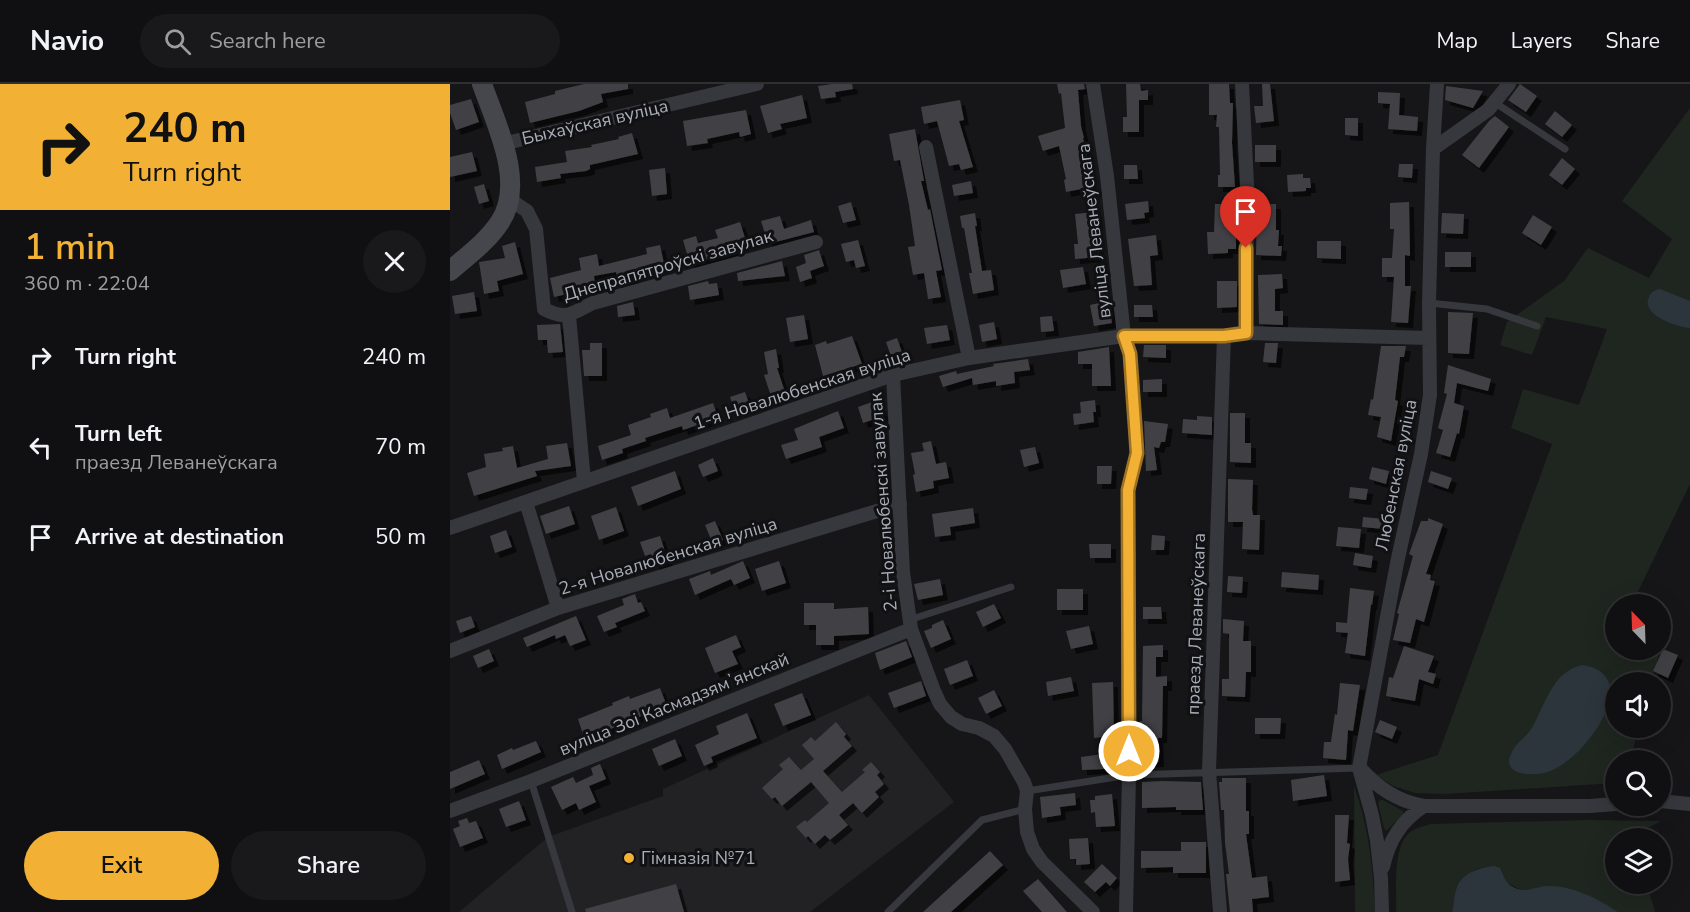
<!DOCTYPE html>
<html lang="en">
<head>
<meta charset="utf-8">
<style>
  :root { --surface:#101012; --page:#19191b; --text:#f1f3f6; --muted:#9c9d9f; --line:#303032; --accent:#f2b134 }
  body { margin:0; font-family:"Nunito Sans",sans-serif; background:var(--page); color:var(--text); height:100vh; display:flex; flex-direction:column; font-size:22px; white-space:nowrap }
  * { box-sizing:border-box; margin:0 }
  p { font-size:20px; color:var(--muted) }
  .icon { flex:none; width:33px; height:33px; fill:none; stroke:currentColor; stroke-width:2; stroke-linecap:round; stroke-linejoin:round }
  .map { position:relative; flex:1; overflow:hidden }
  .sheet { display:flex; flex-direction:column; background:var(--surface); width:450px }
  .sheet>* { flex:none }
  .top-card { background:#f2b134; color:#111; overflow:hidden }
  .needle { width:39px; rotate:337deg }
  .fabs { position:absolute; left:1155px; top:510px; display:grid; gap:12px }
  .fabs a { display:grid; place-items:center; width:66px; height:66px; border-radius:50%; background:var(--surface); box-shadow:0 6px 24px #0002,0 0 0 2px var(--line); font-size:30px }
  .pin { position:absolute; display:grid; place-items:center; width:51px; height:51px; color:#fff; margin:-62px -26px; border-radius:50% 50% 50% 0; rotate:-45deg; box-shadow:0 0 6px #0007 }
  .pin .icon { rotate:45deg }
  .me { position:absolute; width:66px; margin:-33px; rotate:0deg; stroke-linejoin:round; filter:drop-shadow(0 0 4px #0008) }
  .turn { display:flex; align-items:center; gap:21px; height:126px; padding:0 24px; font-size:27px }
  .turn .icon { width:78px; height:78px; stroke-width:2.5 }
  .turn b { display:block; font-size:42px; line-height:51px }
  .round { display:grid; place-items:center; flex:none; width:63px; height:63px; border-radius:32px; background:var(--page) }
  .headline { display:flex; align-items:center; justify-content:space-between; height:102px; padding:0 24px }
  h1 { font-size:36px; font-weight:600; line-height:45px; color:var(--accent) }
  .primary-button { display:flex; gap:12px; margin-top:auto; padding:12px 24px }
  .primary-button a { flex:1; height:69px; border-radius:36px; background:var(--accent); color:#111; font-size:24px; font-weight:600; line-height:69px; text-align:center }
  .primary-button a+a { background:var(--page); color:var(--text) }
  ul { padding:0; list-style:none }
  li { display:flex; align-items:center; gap:18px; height:90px; padding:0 24px }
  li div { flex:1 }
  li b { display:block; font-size:22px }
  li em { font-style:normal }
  header { display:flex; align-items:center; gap:36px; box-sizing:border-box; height:84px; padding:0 30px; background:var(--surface); border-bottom:2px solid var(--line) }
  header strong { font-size:28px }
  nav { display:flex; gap:33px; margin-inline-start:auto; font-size:21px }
  .search { width:420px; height:54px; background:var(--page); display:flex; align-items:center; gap:15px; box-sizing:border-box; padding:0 21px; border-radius:33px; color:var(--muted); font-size:22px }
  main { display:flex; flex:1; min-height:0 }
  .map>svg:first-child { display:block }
</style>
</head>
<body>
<header>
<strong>Navio</strong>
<div class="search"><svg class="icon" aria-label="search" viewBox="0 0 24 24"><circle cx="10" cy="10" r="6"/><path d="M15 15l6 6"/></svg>Search here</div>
<nav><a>Map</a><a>Layers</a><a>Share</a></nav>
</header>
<main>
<section class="sheet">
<div class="top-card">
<div class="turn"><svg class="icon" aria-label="right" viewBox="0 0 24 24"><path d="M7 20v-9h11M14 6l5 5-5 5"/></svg><div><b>240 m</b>Turn right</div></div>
</div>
<div class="headline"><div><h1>1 min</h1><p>360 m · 22:04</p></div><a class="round"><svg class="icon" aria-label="close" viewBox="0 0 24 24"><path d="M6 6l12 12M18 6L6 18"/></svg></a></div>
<ul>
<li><svg class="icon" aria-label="right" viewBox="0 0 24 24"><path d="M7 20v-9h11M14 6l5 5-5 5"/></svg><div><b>Turn right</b></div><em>240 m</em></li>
<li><svg class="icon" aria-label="left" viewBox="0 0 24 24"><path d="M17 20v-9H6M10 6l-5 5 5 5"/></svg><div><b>Turn left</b><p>праезд Леванеўскага</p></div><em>70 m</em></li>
<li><svg class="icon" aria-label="arrive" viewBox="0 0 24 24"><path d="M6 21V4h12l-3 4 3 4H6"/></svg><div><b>Arrive at destination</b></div><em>50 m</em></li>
</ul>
<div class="primary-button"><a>Exit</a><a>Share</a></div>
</section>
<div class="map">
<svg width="1240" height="828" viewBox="0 0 1240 828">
  <defs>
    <filter id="shadow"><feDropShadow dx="5" dy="5" stdDeviation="0" flood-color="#0009"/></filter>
  </defs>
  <rect width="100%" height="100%" fill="#161618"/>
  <path fill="#222225" d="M419,611L504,718L360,828H9L98,753L213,712V705Z"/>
  <path fill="#1e261f" d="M1240,24V400L1182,520H1166V566H1210L1201,598H1166V644H1189L1180,676H1166L1165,699L995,710L965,709L943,702L926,691L988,671L1102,360L1061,344L1073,305L1129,321L1157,245L1096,233L1082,271L1050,261L1057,238L1114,197L1138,164L1199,194L1222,155L1172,117Z
    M904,702C919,743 923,784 925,828H905Z
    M930,716H933L953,727V731L936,747L934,744L928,719Z
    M1139,736L1211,737L1194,746V754H1166V800H1197L1205,828H1168L1145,815L1104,803L1071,806L1056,798L1052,787L1040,782L1027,785L1020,790L1007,803L1002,828H946C947,806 942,765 959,749C965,744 974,742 981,740Z"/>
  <path fill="#2c353c" d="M1210,205L1240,217V244C1227,243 1190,231 1199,213C1201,208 1205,206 1210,205Z
    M1132,581C1197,590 1134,678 1097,688C1082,693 1049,691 1062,668C1066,659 1075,654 1080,647C1095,623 1101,588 1132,581Z
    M1044,782L1050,784C1054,791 1055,799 1063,803C1075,810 1086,802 1099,802C1123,802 1149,815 1168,828H1002C1004,820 1004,811 1007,803C1012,789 1031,783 1044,782Z"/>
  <path fill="#404145" filter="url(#shadow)" d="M134,0H178V5L151,10L153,18L129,27L80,39L75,18L105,10V7Z
    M382,0H402L403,5L385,8L386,13L371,15L368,2Z
    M607,0H634L635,5L628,6L631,42L634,54H633L639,80H636L641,103L616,108L614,96L616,95L609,62L593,67L588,52L615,44L611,9L609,10Z
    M676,0H690L691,7L698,6V16H689V48H673V33H677Z
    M759,0H779L780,19H783L782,59L785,103H768V91H770L769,43H766L767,31H759Z
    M812,0H820L824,37L806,39L804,22H813Z
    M1070,0L1087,12L1076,28L1058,16Z
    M996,2L1033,7L1023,24L995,16Z
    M928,8L950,9L949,31L968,33L967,47L938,45L940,20L928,19Z
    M352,11L357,34L330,40L332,45L318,49L310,22Z
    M21,15L29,38L6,46L0,29V21Z
    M510,16L514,36L509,37L523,83L511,86L509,80L499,82L487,37L474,40L471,23Z
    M296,26L301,50L290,53L289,48L257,55L258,59L237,62L233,37Z
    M1105,27L1122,41L1112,53L1095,40Z
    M1045,32L1059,43L1029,84L1012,71L1039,37Z
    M895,34H908V52L895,51Z
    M465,45L474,97H471L478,126L480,125L492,186L486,187L491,213L478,215L474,189L463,191L458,163L465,162L459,121L450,76L444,77L439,50Z
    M182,49L188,70L140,81V85L136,87L110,90L111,94L87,98L85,83L117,78L115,67L142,63L141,61L169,55L168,53Z
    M805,61H826V78H805Z
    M22,68L27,87L0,93V73Z
    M1112,74L1125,85L1112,101L1099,91Z
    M949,80H963L962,94L948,93Z
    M674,81H687L688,95H674Z
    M215,84L217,110L202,112L199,86Z
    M853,90V94H860L861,104H856V107L838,108L837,91Z
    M521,97L523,109L504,112L502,101Z
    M34,100L39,117L29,120L24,103Z
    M698,117L699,128L694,129L695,134L677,136L675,120Z
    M401,118L406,136L393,139L388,122Z
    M959,118L960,172L955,171V202H961L958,239L941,238L944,193H932V174H942L944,145H940V119Z
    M765,120H786V165H778V169L758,170L757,148H764Z
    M807,120H826V146H829L828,162H832L831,172L806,171Z
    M647,128L649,173L625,175L624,160H628L625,130Z
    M525,129L527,142H525L532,187L541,186L544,206L523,210L519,189H522L514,144H512L510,132Z
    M992,129L1014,130L1013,150L991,149Z
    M1083,131L1102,143L1091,161L1072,149Z
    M330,132L334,145L361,136L364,148L318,160L311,137Z
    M290,138L295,154L288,156L291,166L240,180L233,156L246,152L248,159L268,154L265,146Z
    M706,151L708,171L700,172L702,201L684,202L678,155Z
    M408,156L415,182L406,184L404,176L396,178L391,160Z
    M867,157H891V175L867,174Z
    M65,158L73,190L47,197L49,207L34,210L29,178L55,174L52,162Z
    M210,161L215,184L184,190L185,195L168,198L166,188L144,192L145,200L125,204L126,208L104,213L100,194L131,186L129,174L147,170L149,182L197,170L196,164Z
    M369,166L374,182L360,187L362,194L350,198L346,183L356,179L354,171Z
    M995,168H1021V183H995Z
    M332,177L335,192L288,197L287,189Z
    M633,183L636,200L613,204L610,186Z
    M832,190L833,204L825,205V227H833V241L809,240L808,191Z
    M258,197L259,200L267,199L269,211L240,216L238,202Z
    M767,197H787V223L767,224Z
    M24,208L27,227L5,230L2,212Z
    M658,217L662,239L644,242L640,221Z
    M183,218L185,231L168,233L167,222Z
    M684,221H702L703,233H684Z
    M998,228L1023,229L1019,270L998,269Z
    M354,231L358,255L340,258L336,234Z
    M602,232L604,247L591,248L590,233Z
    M544,238L547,255L532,258L529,241Z
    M110,240L113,268L98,269L97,256H88L87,241Z
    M497,241L500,256L477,260L474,244Z
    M402,252L412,280L373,292L365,261L376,257L377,260Z
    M447,254L454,274L443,278L436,258Z
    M140,259H152V292H134L132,266H140Z
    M815,259H828L826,279L813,278Z
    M694,261H716V274L693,273Z
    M931,262H956L954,273H950L945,316L948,317L941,357L927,353L931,333L918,331L921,315L923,316Z
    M659,263L661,302H642V280H628V268Z
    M326,265L329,284H327L336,311L322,315L314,291L318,290L314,268Z
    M578,275L580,286L564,288L565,299L546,302V297L523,301L522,294L493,303L489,292L506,287L507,290L544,282L543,280Z
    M998,281L1041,295L1038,307L1007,299L1004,319L1014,322L1009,350L1007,349L1000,373L986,369L993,346L988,344L997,310L994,309Z
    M712,295V308H693V296Z
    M295,308L300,322L285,327L280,313Z
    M428,316L434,332L413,339L408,323Z
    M645,316L646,328H643L644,338L624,341L623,330L631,329L630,318Z
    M263,319L268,334L233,346L232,342L195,354L196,357L172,365L173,369L152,376L148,362L181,351L178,341L201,333L200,330L217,324L220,334Z
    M388,327L394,344L369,353L372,363L336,375L331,361L348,356L344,345Z
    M780,329H795V359H801V379L780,378Z
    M747,332L762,333V351L732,349L733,335L747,336Z
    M694,337L718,340L715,358H711L709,364L704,363L707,386L696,387Z
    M481,357L486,380L496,378L499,394L483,397L484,404L466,408L463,391L465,390L461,369L474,367L472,359Z
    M117,359L121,382L85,387L87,392L24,412L17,389L36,383L34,370L53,367L52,364L63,362L67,384L98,375L96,362Z
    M585,363L589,379L574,383L570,366Z
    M263,374L268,387L253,393L248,381Z
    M647,382H662L661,400H647Z
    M922,383L939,387L936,400L919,395Z
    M225,387L231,405L188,422L181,403Z
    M981,387L1002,394L998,405L978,398Z
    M778,395L803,396L802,425L803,431H810L809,466L792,465L793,438H778Z
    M900,403L918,405L916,416L899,414Z
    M119,422L125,440L96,450L90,432Z
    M166,423L174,447L149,456L141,432Z
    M523,424L525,439L500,443L501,451L485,453L482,430Z
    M913,433L935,435L934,445L912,443Z
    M978,434L993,440L976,490L981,491L980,496L985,497L974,538L966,535L960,559L943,556L949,530L947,529L963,472L959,470L971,437H978Z
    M265,437L273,456L263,460L255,441Z
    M888,443L911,445L909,464L886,462Z
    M56,446L62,463L45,469L40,452Z
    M702,451L715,452L714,466H701Z
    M210,452L218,477L205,482L201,470L195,472L190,458Z
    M639,460H661V474H640Z
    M905,469L923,472L921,484L903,481Z
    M293,477L300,494L284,501L281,495L245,511L239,495L260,487L261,491Z
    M329,477L336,499L312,507L305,485Z
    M832,488L869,491L868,506L831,503Z
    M778,492L793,493L792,509L777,508Z
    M490,495L493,511L468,516L464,500Z
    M900,504L924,507L922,521L921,520L915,572L895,569L898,549L886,548V538L897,539Z
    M607,505H633V526H607Z
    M185,510L188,519L191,518L195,527L165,539L167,543L154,548L147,532L174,521L172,515Z
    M354,519H384V525L418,523L419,550L384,552V561H366V541H354Z
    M544,520L551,534L533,543L526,528Z
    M693,523H711L712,535H693Z
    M21,532L25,543L10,549L6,537Z
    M126,532L136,556L120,562L115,551L106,555L105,551L77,563L73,554Z
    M773,535L794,537L793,557H801V588H796L795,613L772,612V595H779V550L773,549Z
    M493,536L501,555L481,564L474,547L482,544V541Z
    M639,542L643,560L621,565L616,547Z
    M286,551L291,563L282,567L288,580L265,589L255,564Z
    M456,557L462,573L430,586L425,569Z
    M713,561V573H706V593L717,592V602H713L712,654H708L709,678L690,679V637H692L693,562Z
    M954,562L984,572L978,588L986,590L983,600L969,595L965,617L936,612L939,593L943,594Z
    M39,565L44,577L28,584L23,572Z
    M1213,565L1228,571L1218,594L1203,587Z
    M517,576L523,592L500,601L494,585Z
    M621,593L624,607L598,612L596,598Z
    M471,597L476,612L444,624L438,609Z
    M663,598L664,652L644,654L642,599Z
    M890,599L910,601L903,647L898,646L896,676L873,674L874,658H881L885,630L887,631Z
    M210,604L218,625L204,630L203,627L135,656L128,635L163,621L162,619L179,612L180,615Z
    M544,606L552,622L536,630L528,614Z
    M352,609L361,631L333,642L324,620Z
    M297,629L307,654L261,673L263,678L254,682L245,661L269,650L266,642Z
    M805,634H831L830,650H805Z
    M930,636L947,643L942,655L925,648Z
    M386,638L396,650L394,653L402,662L373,687L392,708L415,688L412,686L421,678L430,688L427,691L434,700L425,708L429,713L412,729L403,719L389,731L398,741L380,756L375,751L365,760L358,752L356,754L346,743L355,736L357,738L379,719L361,698L332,722L325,713L322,715L312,704L333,685L329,681L339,673L351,686L364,675L352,661L361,653L365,657Z
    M225,655L232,672L209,682L202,665Z
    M86,657L91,668L52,685L47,671L62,664L63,666Z
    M653,670L654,685L632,686L631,673Z
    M29,676L35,690L0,705V688Z
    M150,680L156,695L139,702L146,718L129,726L126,719L112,726L101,703L123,693L126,699L143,691L141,684Z
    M874,691L877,712L843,717L841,696Z
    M772,694H796V727H799V750H796L802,794L817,792L819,813L802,815L803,828H780L776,790H779L775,759L774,726H771L769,698H772Z
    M713,697L751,698L753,726H726V723L692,724V698Z
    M625,709L626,721L610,723L611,731L592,734L590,713Z
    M662,710L665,742L646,743L645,728L641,729L640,716H645V712Z
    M69,717L76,736L56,743L49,725Z
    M885,731H899L897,759L900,760L898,775L900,796L885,798Z
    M17,734L19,739L26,737L33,754L10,763L3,745L10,742L8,737Z
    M638,754L640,780L626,781V775H620L619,755Z
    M731,758H756V789H723V783L691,784V767H731Z
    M540,767L553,781L501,828H473Z
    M652,780L667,794L660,802L656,798L645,808L634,798Z
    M588,795L617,828H592L573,807Z
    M226,800L234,828H136L135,825Z"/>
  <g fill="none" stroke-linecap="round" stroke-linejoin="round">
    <path stroke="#37383d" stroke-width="7" d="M1044,18L1115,65
      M979,219L1037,225L1087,242
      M459,536L561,503
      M81,697L122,828
      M577,707L679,691L909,684
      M438,828L532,736L575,725"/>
    <path stroke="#37383d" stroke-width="14" d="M643,0L657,92L674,252L680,270L687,369L678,407L679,691L676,828
      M792,0L797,100L796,249
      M52,60L307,0
      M476,63L519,274
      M983,65L1038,26L1059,0
      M59,115L77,127L86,145L94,225C117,237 122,229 143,219L366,158
      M119,232L134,397
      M443,291L453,488L461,545L484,607L490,620L501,633L512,640L529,644L544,652L555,665L574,698L577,707L575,725L577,748L583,765L592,778L643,828
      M76,418L108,524
      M0,444L443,291L519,274L674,252H774L796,249L979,254
      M0,567L108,524L450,420
      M910,684C928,704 947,717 974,722H1140L1166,720
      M1210,717L1240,720
      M0,727L81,697L461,545
      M933,783C939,756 951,737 974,722
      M770,828L759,687L774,252
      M932,828L931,794L927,757L922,731L909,684L947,479L971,370L980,311L979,219L983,65L987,0"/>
    <path stroke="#45474d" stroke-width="20" d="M0,187C17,172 37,158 50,138C76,99 46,40 32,0"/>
  </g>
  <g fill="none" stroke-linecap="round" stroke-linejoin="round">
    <g stroke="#9d7322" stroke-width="15">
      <path id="route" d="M679,667L678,406L687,369L680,270L674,252H774L796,249V164"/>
    </g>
    <use href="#route" stroke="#f2b134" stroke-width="10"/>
  </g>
  <circle fill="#f2b134" stroke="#111113" stroke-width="2" cx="179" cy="774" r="6"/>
  <g text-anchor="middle" stroke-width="6" stroke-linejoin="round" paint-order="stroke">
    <g font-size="18" fill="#a8adb8" stroke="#111113">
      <text transform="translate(145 38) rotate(-13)" y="6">Быхаўская вуліца</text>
      <text transform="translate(644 147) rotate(-97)" y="6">вуліца Леванеўскага</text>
      <text transform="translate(218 181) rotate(-16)" y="6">Днепрапятроўскі завулак</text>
      <text transform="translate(352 305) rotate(-18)" y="6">1-я Новалюбенская вуліца</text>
      <text transform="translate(946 391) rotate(-79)" y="6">Любенская вуліца</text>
      <text transform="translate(433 418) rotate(-94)" y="6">2-і Новалюбенскі завулак</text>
      <text transform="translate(218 472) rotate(-17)" y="6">2-я Новалюбенская вуліца</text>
      <text transform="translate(746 540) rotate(-88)" y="6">праезд Леванеўскага</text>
      <text transform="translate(224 620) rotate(-22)" y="6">вуліца Зоі Касмадзямʼянскай</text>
    </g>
    <g font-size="18" fill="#a8adb8" stroke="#111113" text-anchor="start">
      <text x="191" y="780">Гімназія №71</text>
    </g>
  </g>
</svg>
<div class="fabs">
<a><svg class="needle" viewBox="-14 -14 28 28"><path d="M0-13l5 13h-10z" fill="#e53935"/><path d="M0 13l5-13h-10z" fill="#9c9d9f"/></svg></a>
<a><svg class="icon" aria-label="sound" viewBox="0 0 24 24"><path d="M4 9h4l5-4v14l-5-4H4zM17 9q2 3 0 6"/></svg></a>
<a><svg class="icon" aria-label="search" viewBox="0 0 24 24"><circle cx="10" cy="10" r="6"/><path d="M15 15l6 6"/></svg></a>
<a><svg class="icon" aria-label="layers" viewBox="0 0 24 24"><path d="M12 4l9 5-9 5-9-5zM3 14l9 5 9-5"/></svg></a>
</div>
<div class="pin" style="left:796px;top:164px;background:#d93025"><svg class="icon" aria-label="arrive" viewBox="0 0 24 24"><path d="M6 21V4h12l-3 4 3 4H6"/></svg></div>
<svg class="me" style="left:679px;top:667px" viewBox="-20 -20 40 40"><circle r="17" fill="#f2b134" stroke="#fff" stroke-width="3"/><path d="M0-11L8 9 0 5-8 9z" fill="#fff"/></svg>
</div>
</main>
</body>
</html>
